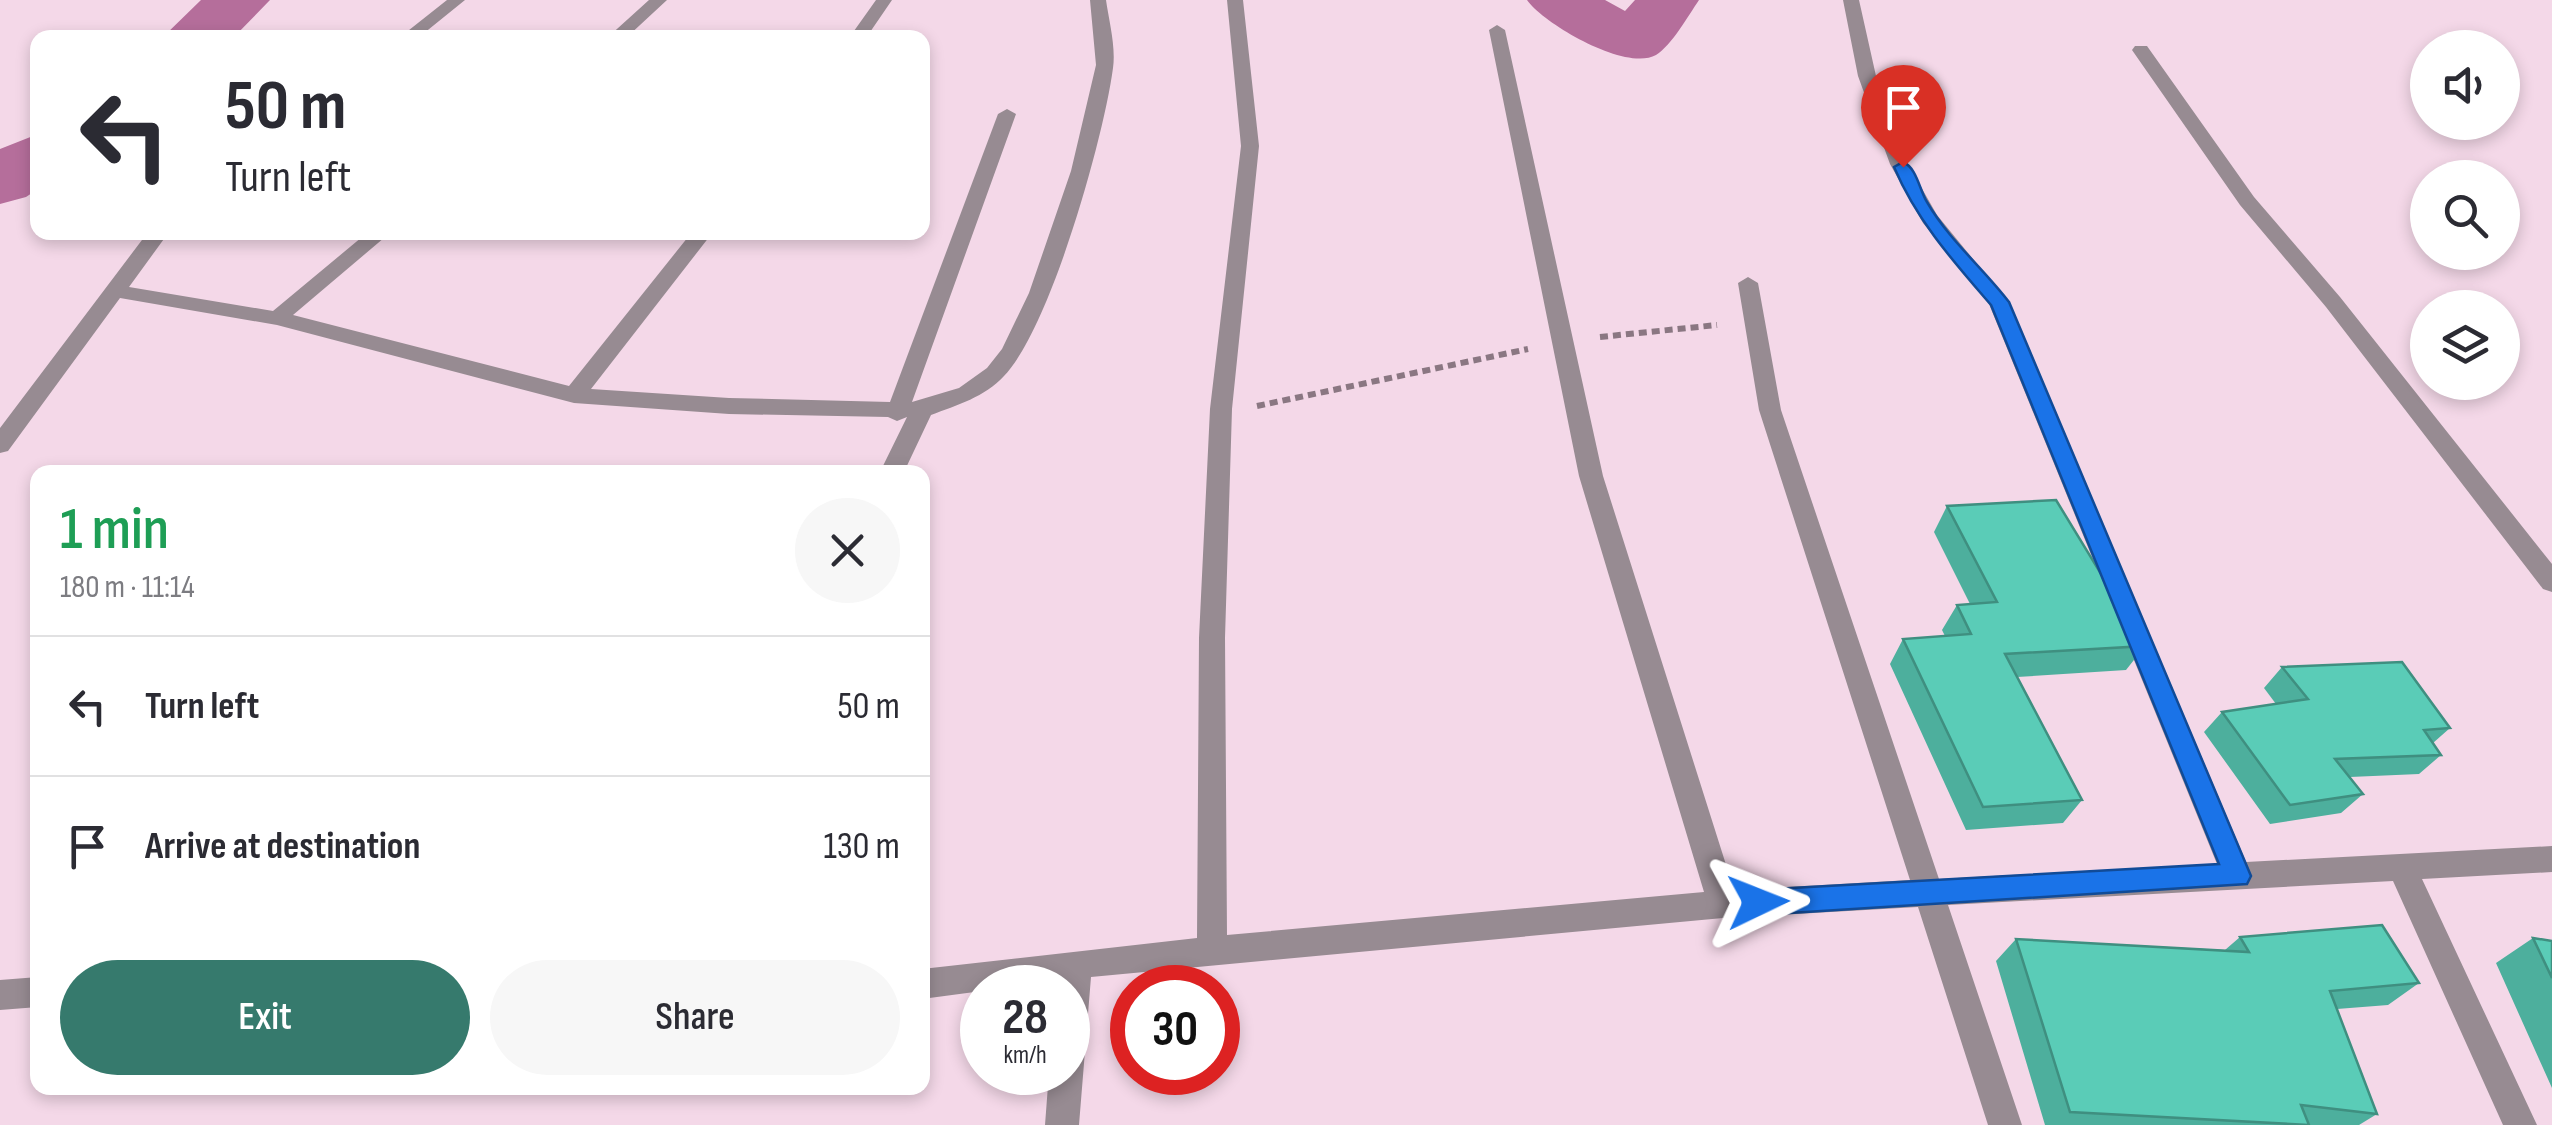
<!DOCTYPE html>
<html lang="en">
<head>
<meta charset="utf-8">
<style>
  :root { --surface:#fff; --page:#f7f7f7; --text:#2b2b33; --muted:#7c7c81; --line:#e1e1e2; --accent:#367a6d }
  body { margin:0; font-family:"Sofia Sans Condensed",sans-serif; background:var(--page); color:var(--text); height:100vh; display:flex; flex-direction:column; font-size:38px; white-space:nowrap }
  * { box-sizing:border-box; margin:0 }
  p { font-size:32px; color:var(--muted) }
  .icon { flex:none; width:55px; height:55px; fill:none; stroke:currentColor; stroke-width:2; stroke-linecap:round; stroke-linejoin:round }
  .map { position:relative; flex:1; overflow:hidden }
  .sheet { position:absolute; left:30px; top:465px; width:900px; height:630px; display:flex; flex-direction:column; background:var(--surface); border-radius:20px; box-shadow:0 5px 15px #0003 }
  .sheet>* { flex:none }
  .guide { position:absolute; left:30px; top:30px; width:900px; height:210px; border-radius:20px; box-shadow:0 5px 15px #0003; background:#fff; color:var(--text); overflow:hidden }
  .controls { position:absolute; left:2410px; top:30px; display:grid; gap:20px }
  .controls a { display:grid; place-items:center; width:110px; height:110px; border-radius:50%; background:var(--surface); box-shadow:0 5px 15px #0003; font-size:50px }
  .speed { position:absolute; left:960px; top:965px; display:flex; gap:20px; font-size:50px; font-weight:700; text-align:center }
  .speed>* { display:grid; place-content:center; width:130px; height:130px; border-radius:50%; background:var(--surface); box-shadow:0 5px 15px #0003; line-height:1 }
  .speed small { font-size:25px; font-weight:400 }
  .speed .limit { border:15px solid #d22; background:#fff; color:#111 }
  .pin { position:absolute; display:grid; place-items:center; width:85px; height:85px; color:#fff; margin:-102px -42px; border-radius:50% 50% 50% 0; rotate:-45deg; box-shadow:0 0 10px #0007 }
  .pin .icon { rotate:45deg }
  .me { position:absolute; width:110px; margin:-55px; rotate:88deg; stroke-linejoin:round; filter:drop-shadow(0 0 8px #0008) }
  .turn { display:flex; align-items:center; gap:35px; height:210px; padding:0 30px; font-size:45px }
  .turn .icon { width:130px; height:130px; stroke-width:2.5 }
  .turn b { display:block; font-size:70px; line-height:85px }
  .round { display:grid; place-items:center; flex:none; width:105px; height:105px; border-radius:52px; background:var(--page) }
  .head { display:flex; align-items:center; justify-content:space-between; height:170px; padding:0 30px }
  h1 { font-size:60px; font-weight:600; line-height:75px; color:#1e9e55 }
  .primary-button { display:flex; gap:20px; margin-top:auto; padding:20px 30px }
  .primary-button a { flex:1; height:115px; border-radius:60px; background:var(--accent); color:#fff; font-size:40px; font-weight:600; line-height:115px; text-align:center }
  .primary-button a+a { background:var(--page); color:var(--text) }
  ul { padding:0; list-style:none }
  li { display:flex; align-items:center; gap:30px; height:140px; padding:0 30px; border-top:2px solid var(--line) }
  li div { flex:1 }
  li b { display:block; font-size:38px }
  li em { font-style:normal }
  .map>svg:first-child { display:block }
</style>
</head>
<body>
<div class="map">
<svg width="2552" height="1125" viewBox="0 0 2552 1125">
  <rect width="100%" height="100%" fill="#f4d8e8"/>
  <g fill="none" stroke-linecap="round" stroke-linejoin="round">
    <path fill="#b56e9b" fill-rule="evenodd" d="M201,0H270L233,38H162Z
      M1527,0H1605L1625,11L1635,0H1699C1688,16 1672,45 1656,55C1626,72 1544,24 1527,0Z
      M38,134V189L26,197L0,204V149Z"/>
    <path stroke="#8a7782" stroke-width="6" stroke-dasharray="8 5" stroke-linecap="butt" d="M1600,337L1717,325
      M1257,406L1528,349"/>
    <path fill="#978b92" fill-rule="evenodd" d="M447,0H465L418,38H399Z
      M649,0H667L626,38H607Z
      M876,0H892L866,38H849Z
      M1090,0H1106C1109,21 1116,47 1113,68C1104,137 1050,329 1004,376C985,397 957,405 931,415L904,472H880L907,417L897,421L888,417L729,414L574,403L277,325L120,298L8,451L0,453V428L148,232H169L129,287L273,311L368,232H391L293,315L569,386L692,232H713L591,389L729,398L890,402L998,114L1007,109L1016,114L912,402L959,388L987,368L1002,349L1029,293L1071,171L1096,65Z
      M1227,0H1243L1259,146L1232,409L1225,638L1227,935L1704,892L1579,476L1489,30L1497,25L1505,30L1603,476L1734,890L1910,880L1759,410L1738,283L1748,277L1758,283L1781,410L1939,879L2217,864L1989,304L1923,223L1890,164L1858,76L1843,0H1859L1876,76L1908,164L1937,215L2009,303L2246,862L2552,846V872L2422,879L2537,1125H2503L2393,881L1948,905L2022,1125H1988L1918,907L1723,918L1091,977L1079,1125H1045L1049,1072H1068V988H1058L1059,981L982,988V991L922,999V969L1197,938L1199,638L1210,409L1241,146Z
      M2135,46H2147L2254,197L2340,297L2552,564V592L2543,589L2326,307L2240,205L2132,50Z
      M38,977V1007L0,1010V980Z"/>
  </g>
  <path fill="#4daf9d" d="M1947,506L2145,646L2126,670L2017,677L2082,800L2063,823L1966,830L1890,664L1903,639L1945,636L1942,630L1957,605L1970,604L1934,532Z
    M2282,667L2450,728L2433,743L2441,755L2419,774L2350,777L2363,794L2341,813L2270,824L2204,732L2222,712L2276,704L2264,688Z
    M2240,937L2419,983L2388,1005L2337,1009L2377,1114L2359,1125H2045L1996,961L2016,939L2225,950Z
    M2533,938L2552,941V1088L2496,963Z"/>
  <path fill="#5accb7" stroke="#3f8f80" stroke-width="2.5" d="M2056,500L2145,646L2005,654L2082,800L1983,807L1903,639L1971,634L1957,605L1997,602L1947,506Z
    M2402,662L2450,728L2424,730L2441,755L2335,759L2363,794L2290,805L2222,712L2308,699L2282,667Z
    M2382,925L2419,983L2330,991L2377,1114L2301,1105L2309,1125L2070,1112L2016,939L2249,952L2240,937Z
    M2533,938L2552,941V978Z"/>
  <path fill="#1a73e8" stroke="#114b97" stroke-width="2.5" d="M1903,162C1917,168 1919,189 1927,202C1949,240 1983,268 2009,302L2251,876L2247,884L1758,915L1748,911L1744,902L1748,894L1758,890L2219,864L1991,305C1953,261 1917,221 1894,167Z"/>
</svg>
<div class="controls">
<a><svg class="icon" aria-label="sound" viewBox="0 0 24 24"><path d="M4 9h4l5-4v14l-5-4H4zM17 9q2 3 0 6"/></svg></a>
<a><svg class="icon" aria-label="search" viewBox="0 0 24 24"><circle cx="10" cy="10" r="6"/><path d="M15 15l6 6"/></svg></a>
<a><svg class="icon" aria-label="layers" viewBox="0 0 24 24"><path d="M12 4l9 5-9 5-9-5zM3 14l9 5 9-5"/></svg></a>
</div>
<div class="speed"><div>28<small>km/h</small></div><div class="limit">30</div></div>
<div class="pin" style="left:1903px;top:167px;background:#d93025"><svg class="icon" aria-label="arrive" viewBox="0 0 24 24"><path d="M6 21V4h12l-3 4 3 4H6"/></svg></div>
<svg class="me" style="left:1758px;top:902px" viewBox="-20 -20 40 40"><path d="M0-17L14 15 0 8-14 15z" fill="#1a73e8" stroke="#fff" stroke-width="4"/></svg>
<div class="guide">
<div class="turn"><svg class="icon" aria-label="left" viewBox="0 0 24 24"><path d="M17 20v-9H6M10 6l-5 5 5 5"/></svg><div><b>50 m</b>Turn left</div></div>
</div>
<section class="sheet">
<div class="head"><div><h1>1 min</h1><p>180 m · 11:14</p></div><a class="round"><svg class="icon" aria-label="close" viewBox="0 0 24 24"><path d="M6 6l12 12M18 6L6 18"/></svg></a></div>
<ul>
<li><svg class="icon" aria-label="left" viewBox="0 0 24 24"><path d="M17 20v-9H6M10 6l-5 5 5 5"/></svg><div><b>Turn left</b></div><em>50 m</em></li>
<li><svg class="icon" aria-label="arrive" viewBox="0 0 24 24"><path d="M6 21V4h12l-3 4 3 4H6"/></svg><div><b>Arrive at destination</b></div><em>130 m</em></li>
</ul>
<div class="primary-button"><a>Exit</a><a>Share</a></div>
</section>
</div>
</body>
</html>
